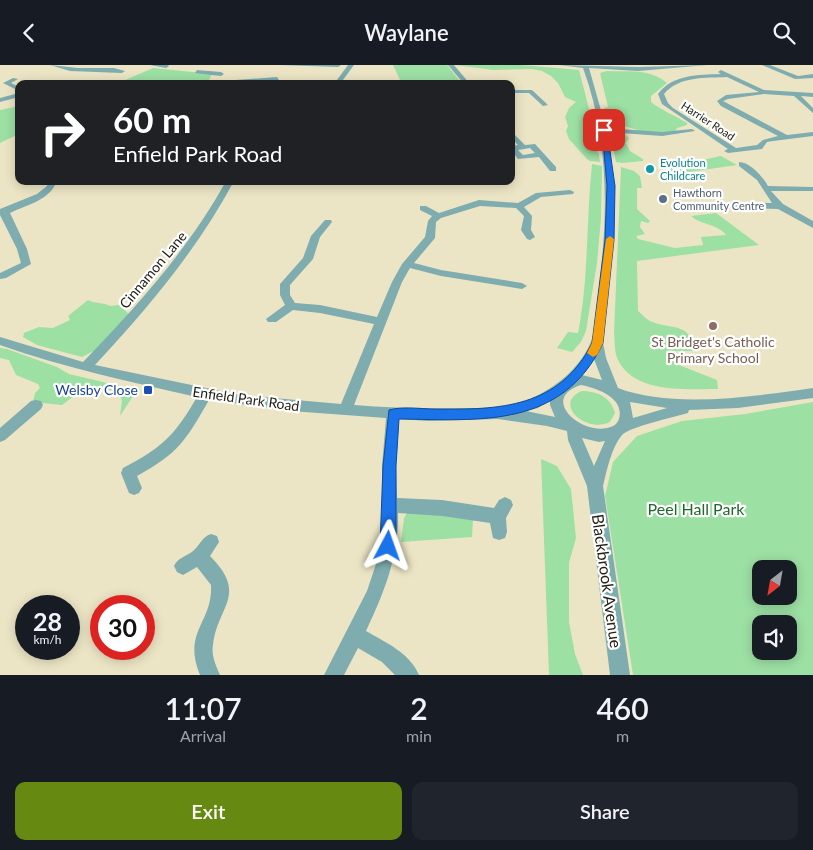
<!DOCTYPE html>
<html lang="en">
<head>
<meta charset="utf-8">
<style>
  :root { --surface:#171b24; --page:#20242c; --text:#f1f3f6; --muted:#9ea1a6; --accent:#668a11 }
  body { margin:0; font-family:Lato,sans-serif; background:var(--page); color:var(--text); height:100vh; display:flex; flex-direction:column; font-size:19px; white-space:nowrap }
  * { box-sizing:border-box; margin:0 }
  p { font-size:16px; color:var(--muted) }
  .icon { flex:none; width:28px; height:28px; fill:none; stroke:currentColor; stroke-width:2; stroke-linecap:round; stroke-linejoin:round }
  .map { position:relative; height:610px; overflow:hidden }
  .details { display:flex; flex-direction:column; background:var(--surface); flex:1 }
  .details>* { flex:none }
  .top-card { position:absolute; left:15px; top:15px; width:500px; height:105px; border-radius:10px; box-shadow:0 2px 12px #0003; background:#202124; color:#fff; overflow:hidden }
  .needle { width:32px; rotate:211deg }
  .fabs { position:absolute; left:752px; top:495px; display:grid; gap:10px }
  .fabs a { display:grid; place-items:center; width:45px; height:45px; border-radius:10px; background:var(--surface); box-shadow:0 2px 12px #0003; font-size:25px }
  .speed { position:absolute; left:15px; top:530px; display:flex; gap:10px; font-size:25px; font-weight:700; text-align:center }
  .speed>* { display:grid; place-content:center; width:65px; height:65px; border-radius:50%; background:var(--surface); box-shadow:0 2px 12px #0003; line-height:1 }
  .speed small { font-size:12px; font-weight:400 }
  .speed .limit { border:8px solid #d22; background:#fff; color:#111 }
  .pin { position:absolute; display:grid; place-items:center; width:42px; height:42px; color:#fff; margin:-21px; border-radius:10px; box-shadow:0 2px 8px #0006 }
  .me { position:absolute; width:55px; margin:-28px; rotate:4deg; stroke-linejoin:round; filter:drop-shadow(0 0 4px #0008) }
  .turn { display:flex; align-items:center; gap:18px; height:105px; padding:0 15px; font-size:22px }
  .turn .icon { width:65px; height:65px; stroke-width:2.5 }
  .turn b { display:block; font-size:35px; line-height:42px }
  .eta { display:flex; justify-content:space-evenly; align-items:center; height:85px; text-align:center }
  .eta b { font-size:30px; font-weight:600; line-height:35px }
  .cta { display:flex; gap:10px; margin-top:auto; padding:10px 15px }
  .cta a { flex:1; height:58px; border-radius:10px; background:var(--accent); color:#fff; font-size:20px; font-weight:600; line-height:58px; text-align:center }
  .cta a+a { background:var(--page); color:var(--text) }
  header { display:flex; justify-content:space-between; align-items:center; height:65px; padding:0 15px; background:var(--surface); font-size:22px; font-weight:600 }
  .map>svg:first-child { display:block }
</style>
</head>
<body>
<header><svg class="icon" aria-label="back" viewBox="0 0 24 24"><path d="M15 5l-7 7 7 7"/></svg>Waylane<svg class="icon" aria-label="search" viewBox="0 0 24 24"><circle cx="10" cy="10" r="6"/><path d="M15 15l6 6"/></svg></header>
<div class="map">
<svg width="813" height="610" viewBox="0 0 813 610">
  <rect width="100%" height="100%" fill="#ece5c5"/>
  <path fill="#9de0a4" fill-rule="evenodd" d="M393,0H447L459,15L402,19Z
    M455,0H522L579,5L595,67L593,77L599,90L600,97L590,96L587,94L569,74L566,66L568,61L565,52L569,43L576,37L565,32L558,18L551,11L542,6L532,4L493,5Z
    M153,3L212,9L207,19H116Z
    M607,6C629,7 650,3 667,18L651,31V37C663,46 674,50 687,58V60L677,63L675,67L671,68L643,67L612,57L604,43L608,42L600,8Z
    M19,41V69L0,78V45Z
    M618,69L625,70L629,73L626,78L630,86L643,94V96L622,98L616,97L611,70Z
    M721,91L737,100L689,107L678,105L668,106L661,101L667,97L688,98Z
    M592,99L602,101L601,153L597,198L586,266L581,277L572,287L557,283L568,267L578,268C589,213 586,155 592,99Z
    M621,102L634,106L640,111L642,123H637V144L650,156L648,158L641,156L640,162L645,169L636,171L638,174L675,183L703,180L701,172L726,170C718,159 701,160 691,151L716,148L759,180L637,196L638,246C642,249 646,254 650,256C673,266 688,255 696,286H674V298L717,315L718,324C686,324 635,329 618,295C614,287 615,276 614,268Z
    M88,235C95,239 103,237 110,241L119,240L131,251L98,284L82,292L37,280L23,272L24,268L39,262L53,263L70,255L68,251Z
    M0,283L7,284L57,302L69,309L137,325L120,351L122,335L116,326L109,325L106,326L76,320L68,326L74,331L62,340L33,337L35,328L40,323L38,319L16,310L9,295L0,293Z
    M582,326C597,326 611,332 615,348L610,357C586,369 552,338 582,326Z
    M813,337V610H633L605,431L613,397L637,371L682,356L745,349ZM761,504H789V531H761ZM761,559H789V586H761Z
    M541,394L557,401L571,424L576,473L569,498V557L575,589L583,610H549Z
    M415,447L473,455L472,472L401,477L404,453L407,448Z"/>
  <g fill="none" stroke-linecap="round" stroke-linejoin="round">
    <path fill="#7eacaf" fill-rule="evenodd" d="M50,0L78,3H114L125,6L122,8L70,6Z
      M150,0H168L169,1L166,3Z
      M280,0H341L338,2Z
      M348,0H354L340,19H334Z
      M448,0H454L470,19H464Z
      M559,0L638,2L708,0L638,6L589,3L606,63L662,67L692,64L695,66L662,71L607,67C618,138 611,207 603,278L606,293L618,323C672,344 757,331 813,323V333L738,343L689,345L688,348C675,352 629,362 622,370C611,383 607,405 603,421L630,610H610L587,421L568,375L567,366L547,361L498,354L428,356L399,354L396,401L397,433L442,435L494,443L499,435L505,432L511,435L513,440L506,453L507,467L505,473L499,475L493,473L490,458L442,451L398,448C399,491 384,528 366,566C385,577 410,588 419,610H395L382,597L358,583L344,610H324L367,526L376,499L382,461V401L386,353L291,346L209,335C186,375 179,388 137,411L142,423L139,428L134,430L129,428L121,408L123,403C162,383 175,370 197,332C131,317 65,303 0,280V272L83,297C137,241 188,185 226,116H234C197,185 148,243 95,300L240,330L341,339L374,259L320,248L293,245L276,257H268L266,254L285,240L280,230V219L303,193L311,171L325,155H331L332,157L320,172L313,194L290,220V230L295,238L320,240L377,252L392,217L402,199L425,172L428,156L432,151L420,145V141H426L439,148L479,135L518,138L536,128L570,125L574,127L573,129L541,132L524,142L532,151L531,165L535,172L530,175L527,174L521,165L524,151L516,143L480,141L441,153L436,157L435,173L414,198L441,205L522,218L527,221L522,224L441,211L410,203L402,217L354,340C391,343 427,344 464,343C487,343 509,344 530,334C555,323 579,304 590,279C596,266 596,246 598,231C608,154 610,76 583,3ZM594,294L602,315L582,310ZM581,320C597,323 625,333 619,354C617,360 612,362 607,363C579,369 540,333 581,320ZM550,335V340L555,352L526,346L538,343ZM630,337L667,343L633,353ZM582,373L599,377L605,376L594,401Z
      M762,0H770L798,11L813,9V13L795,14Z
      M197,5L221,7L224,9L221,11L195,8Z
      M721,5L764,25L813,28V32L801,31L813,43V48L794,31L764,29L728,34L723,36L787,70L813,67V71L773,76L767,77L762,84L728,88L724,86L728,84L662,39L658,29C673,9 698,10 721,9L718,7ZM727,12L759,27L726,30L717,36L721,41L778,71L763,75L757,80L736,83L673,43L668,38L664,29C679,11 705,13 727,12Z
      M277,12L279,15L224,18L221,16Z
      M13,13L18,14L11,18L19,22V26L3,18Z
      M54,15H58L59,19H53Z
      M90,17L98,19H87Z
      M511,23L515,25H532L548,40L543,41L529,28H512Z
      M19,28V32L0,37V33Z
      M511,66L525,80L535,79L556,102V106H550L539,92L518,94L511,85V81L518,80L511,73ZM530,83L535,88L523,90L518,85Z
      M739,97C750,97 763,112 768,121L813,122V126H771L783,139L813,156V163L778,144L723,142V138L726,137L772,138L757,115L739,101Z
      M48,116H56C53,134 24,141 10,148L27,184L31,199L6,213L0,214V208L21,198L17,184L0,150V144L37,129L47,121Z
      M36,335L41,336L43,340L41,344L5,375L0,377V363L31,336Z
      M211,469L217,471L219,477L210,491C249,530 217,541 213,580C211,590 216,601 220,610H200C182,566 213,558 211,520L197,502L183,510L177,507L174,501C178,492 186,492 193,486C200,480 202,472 211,469Z"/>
  </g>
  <path fill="#1a73e8" stroke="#114b97" d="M602,64L607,65L615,121L614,175L603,278C562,364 480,355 399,354L396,401V481L393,487L388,489L383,487L380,481L383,401L389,345C403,341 421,344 435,344C499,345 560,343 592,278L605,175L607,121Z"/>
  <path fill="#f59e0b" d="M610,171L614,174L603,278L597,290L593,292L587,288L592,278L606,174Z"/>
  <circle fill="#0f9aa8" stroke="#fff" stroke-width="2" cx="650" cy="104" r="5"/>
  <circle fill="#5c6f8a" stroke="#fff" stroke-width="2" cx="663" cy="134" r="5"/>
  <circle fill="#8d6e63" stroke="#fff" stroke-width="2" cx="713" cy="261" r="5"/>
  <rect fill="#1a4fb4" stroke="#fff" stroke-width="2" x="143" y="320" width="10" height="10" rx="2.5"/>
  <g text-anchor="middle" stroke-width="4.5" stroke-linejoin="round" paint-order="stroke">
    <g font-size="11" fill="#242116" stroke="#fff">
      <text transform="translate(708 56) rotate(33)" y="4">Harrier Road</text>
    </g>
    <g font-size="11" fill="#0d838f" stroke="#fff" text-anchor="start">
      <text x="660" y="102">Evolution<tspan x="660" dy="13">Childcare</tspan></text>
    </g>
    <g font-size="11" fill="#4e5e75" stroke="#fff" text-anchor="start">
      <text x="673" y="132">Hawthorn<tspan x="673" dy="13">Community Centre</tspan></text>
    </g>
    <g font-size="14" fill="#242116" stroke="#fff">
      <text transform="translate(153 205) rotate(-50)" y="5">Cinnamon Lane</text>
      <text transform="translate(246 334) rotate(8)" y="5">Enfield Park Road</text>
    </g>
    <g font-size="14" fill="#785e54" stroke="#fff">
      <text x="713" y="282">St Bridget's Catholic<tspan x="713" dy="16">Primary School</tspan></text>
    </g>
    <g font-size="14" fill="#164399" stroke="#fff" text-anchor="end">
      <text x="138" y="330">Welsby Close</text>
    </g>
    <g font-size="16" fill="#21682f" stroke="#fff">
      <text x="696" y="450">Peel Hall Park</text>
    </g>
    <g font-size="16" fill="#242116" stroke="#fff">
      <text transform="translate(607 516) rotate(82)" y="6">Blackbrook Avenue</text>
    </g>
  </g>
</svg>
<div class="fabs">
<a><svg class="needle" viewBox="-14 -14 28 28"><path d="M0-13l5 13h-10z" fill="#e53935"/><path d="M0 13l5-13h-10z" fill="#9ea1a6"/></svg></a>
<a><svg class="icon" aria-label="sound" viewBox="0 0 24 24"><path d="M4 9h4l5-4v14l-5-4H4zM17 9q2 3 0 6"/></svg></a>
</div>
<div class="speed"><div>28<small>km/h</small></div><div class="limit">30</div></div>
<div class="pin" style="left:604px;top:65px;background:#d93025"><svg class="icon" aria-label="arrive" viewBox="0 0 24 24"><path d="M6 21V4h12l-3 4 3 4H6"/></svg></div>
<svg class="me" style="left:388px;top:481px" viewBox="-20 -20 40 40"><path d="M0-17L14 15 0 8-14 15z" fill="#1a73e8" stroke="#fff" stroke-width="4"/></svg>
<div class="top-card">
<div class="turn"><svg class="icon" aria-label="right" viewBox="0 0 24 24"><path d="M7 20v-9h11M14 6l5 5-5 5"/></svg><div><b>60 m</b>Enfield Park Road</div></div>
</div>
</div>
<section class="details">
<div class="eta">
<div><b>11:07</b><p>Arrival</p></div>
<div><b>2</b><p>min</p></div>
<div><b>460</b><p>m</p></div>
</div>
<div class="cta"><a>Exit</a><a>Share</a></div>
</section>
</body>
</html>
